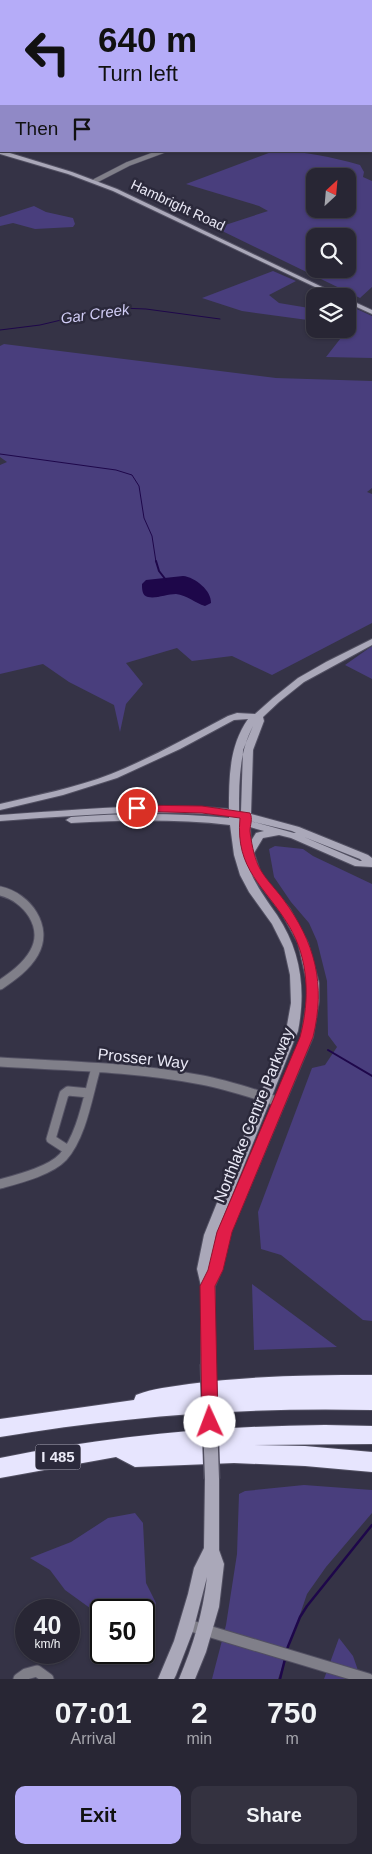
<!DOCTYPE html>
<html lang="en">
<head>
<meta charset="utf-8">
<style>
  :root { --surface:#282634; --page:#343240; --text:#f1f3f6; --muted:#a5a5ac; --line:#44434f; --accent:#b5acf8 }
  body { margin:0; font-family:Arial,sans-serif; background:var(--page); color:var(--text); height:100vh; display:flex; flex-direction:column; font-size:19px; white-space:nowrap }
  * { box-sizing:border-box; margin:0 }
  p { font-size:16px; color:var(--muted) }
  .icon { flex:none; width:28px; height:28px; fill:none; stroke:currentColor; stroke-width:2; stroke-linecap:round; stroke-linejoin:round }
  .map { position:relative; height:1679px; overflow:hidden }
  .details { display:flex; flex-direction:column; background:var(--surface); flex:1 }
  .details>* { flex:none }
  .top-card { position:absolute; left:0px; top:0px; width:372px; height:152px; box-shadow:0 1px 4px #0004,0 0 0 1px var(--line); background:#b5acf8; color:#111; overflow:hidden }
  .needle { width:32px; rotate:26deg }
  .buttons { position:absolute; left:306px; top:168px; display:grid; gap:10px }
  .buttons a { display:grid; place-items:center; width:50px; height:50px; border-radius:10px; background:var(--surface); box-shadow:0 1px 4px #0004,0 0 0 1px var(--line); font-size:25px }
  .speed { position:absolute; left:15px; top:1599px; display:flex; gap:10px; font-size:25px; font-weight:700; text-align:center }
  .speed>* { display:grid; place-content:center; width:65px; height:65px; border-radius:50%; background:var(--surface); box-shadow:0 1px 4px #0004,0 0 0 1px var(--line); line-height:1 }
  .speed small { font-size:12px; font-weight:400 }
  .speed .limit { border:2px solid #111; border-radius:8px; background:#fff; color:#111 }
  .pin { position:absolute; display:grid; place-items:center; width:42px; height:42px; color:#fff; margin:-21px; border:2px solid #fff; border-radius:50%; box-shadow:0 1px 5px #0007 }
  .me { position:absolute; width:55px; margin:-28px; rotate:358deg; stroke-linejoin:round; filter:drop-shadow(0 0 4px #0008) }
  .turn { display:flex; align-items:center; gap:18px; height:105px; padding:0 15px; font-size:22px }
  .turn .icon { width:65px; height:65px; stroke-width:2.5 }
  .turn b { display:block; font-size:35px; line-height:42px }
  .then { display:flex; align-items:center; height:48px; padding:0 15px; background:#0003; gap:10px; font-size:19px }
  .eta { display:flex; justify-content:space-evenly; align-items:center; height:85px; text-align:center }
  .eta b { font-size:30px; font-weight:800; line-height:35px }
  .cta { display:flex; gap:10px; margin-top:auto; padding:10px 15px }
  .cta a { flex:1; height:58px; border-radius:10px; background:var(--accent); color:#111; font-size:20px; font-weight:800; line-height:58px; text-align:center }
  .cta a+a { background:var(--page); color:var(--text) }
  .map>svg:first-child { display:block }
</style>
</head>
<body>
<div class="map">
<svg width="372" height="1679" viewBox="0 0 372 1679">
  <rect width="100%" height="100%" fill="#353346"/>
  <path fill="#493e7d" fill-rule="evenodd" d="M274,151C303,151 332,157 360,165L364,172L363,177L372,181V287L360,298L216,228L268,211L259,206L186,184ZM315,176H348V209H315ZM315,236H348V269H315Z
    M34,206L46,212L73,218L75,224L73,227L35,229L13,223L0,226V217Z
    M273,271L296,281L269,295L279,303L315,309V321L242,311L202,298Z
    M348,305L372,316V358L326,357L344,334L345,329H348Z
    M4,344L276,378L372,381V488L367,492L372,494V623L272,675L232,656L192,661L177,648L126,663L143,684L126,704L120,732L114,705L69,682L43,664L0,674V465L7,462L0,457V346Z
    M372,646V679L345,665Z
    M275,846L303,849L313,856L372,884V1321L363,1320L281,1255L261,1249L258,1212L312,1068L325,1065L337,1047L328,1035L327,981L317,941L309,923L291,902L274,877L269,849Z
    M252,1284L337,1347L254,1350Z
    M304,1485L372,1490V1513L326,1567L307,1594L278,1679H212L226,1625L237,1554L239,1494L245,1491Z
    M135,1513L143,1523L146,1583L156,1603L155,1625L151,1642L144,1639V1610H101V1616L65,1590L50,1570L30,1558L71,1542L108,1518Z
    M339,1638L353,1656L361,1679H324Z"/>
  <path fill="#1e074a" d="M183,576C195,577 212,591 211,603L205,606C195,603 187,595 176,594C167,594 156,599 148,597C142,596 142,589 142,584L146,580Z"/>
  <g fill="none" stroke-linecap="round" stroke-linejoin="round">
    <path stroke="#1e074a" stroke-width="1" d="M71,1L80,0
      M0,330L40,325L95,312L121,308L146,309L220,319
      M0,454L116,470L132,475L139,486L144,518L152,536L156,562"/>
    <path stroke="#1e074a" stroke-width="2" d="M156,561L159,571L166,580
      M328,1050L372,1076"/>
    <path stroke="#1e074a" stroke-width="2.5" d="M287,1649L300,1617L307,1606L372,1525
      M280,1679L285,1659"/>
    <g stroke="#525062" stroke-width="4.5">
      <path id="street-far3" d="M299,1L301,0"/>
    </g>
    <g stroke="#525062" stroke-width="5.5">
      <path id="street-far2" d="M95,181L128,164L163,151"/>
    </g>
    <g stroke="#525062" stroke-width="11">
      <path id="street-far1" d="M0,891C27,897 49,927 34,953C26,967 13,976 0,985
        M0,1062C68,1066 136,1067 202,1080C229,1085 254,1094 280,1102
        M68,1150L51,1139L64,1094L68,1091L89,1093
        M0,1184C18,1179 50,1171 63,1157C82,1136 88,1095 96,1068"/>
    </g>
    <g stroke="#525062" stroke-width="13">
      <path id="street" d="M188,1625L368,1679
        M19,1679L26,1674L37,1671L48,1679"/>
    </g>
    <g stroke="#525062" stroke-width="2">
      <path id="secondary" d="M0,150L72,172L117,189L341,296H334L113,191L68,174L0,154Z
        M348,299L372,310V314L348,303Z
        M372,639V645L304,682L279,702L263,717L264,721L253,750L251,814L299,827L368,855L372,858V867L355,866L291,838L279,835L263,838L254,853L261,874L290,909L308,943L319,983V1001L313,1037L231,1232L222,1270L215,1286V1364L213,1368L208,1370L203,1368L201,1364V1286L197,1269L204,1235L286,1031L291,1003L290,975L284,948L272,924L249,892L240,875L234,855L230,825C177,819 124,820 71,823L66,820L71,817C124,813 177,813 229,818V816C153,808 76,816 0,821V815C76,810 153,802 229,809C229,778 229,746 248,719L234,720L180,749L117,778L63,795L0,810V804C37,795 75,788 111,774C151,758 190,736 228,716L237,713L255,714L273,698L298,678L326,662ZM253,726L243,750L241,812L239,811C239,781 239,753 253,726ZM250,821L292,831L296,833H294ZM250,827L264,831L256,833L251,841ZM304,837L360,859L362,861H360ZM242,843L246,862L252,875L282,914L298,943L307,983V1001L301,1037L219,1232L214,1250L216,1235L298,1031C306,989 301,951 277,915C260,890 247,874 242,843Z
        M212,1472L217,1474L219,1479V1550L224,1564L219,1607L206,1652L195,1679H179C193,1646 203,1613 207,1577L193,1631L176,1675L174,1679H158L174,1641L188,1594L194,1568L204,1548L205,1479L207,1474Z"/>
    </g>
    <g stroke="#525062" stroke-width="2">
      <path id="highway" d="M372,1375V1410C247,1407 124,1416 0,1437V1419L134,1400L136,1395C153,1388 171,1387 189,1384C249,1376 311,1375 372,1375Z
        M325,1425L372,1426V1444L250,1445L305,1446L372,1452V1472L305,1466L234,1463L135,1467L116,1457L0,1478V1458C108,1436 215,1426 325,1425Z"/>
    </g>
    <use href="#street-far3" stroke="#807f89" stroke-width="3"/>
    <use href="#street-far2" stroke="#807f89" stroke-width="4.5"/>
    <use href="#street-far1" stroke="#807f89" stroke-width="9"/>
    <use href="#street" stroke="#807f89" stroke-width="11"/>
    <use href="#secondary" fill="#aaa8b9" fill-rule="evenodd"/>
    <use href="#highway" fill="#e7e5fe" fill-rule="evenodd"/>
    <g stroke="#525062" stroke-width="17" stroke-linecap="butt">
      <path id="secondary-bridge" d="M208,1364L212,1479"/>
    </g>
    <use href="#secondary-bridge" stroke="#aaa8b9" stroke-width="14"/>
  </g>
  <path fill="#e11d48" stroke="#92132f" d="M137,805L202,806L250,813C253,819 250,825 250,831C251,841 254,856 258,865C264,878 275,888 283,899C315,942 326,984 313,1037L232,1232L223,1270L215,1286L218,1422L216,1427L210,1429L204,1427L202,1422L200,1286L208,1270L217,1232L300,1037C310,1000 309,959 289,926C265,886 235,870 240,818L202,813L133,811L132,808L133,806Z"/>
  <g text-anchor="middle" stroke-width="5" stroke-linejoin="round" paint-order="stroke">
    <g font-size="14" fill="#eae9f6" stroke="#2b293b">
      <text transform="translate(178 205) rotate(25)" y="5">Hambright Road</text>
    </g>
    <g font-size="15" font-style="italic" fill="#d1cdf6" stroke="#2b293b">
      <text transform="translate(95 314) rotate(-8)" y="5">Gar Creek</text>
    </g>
    <rect fill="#2b293b" stroke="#b1afbe" stroke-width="1" x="35.5" y="1444.5" width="45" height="25" rx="4"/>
    <g font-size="15" font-weight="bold" fill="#eae9f6">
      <text x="58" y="1462">I 485</text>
    </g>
    <g font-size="16" fill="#eae9f6" stroke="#2b293b">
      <text transform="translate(143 1058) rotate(6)" y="6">Prosser Way</text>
      <text transform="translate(253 1115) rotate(-68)" y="6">Northlake Centre Parkway</text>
    </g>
  </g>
</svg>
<div class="buttons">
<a><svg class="needle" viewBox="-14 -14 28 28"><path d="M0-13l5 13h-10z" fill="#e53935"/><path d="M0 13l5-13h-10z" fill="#a5a5ac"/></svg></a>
<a><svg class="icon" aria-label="search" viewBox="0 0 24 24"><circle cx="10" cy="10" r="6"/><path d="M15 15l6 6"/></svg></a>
<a><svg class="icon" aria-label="layers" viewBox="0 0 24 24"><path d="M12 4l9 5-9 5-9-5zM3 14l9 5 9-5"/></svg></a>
</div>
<div class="speed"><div>40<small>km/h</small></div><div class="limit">50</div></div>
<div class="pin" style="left:137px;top:808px;background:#d93025"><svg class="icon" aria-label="arrive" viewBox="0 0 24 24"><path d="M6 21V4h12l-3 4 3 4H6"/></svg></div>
<svg class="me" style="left:210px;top:1422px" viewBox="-20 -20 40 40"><circle r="19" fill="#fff"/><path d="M0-13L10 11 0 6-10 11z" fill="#e11d48"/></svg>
<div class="top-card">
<div class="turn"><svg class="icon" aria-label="left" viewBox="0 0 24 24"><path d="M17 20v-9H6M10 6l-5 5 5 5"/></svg><div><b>640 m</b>Turn left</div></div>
<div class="then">Then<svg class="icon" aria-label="arrive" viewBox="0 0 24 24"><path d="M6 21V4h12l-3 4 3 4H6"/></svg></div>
</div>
</div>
<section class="details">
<div class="eta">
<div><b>07:01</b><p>Arrival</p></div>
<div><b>2</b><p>min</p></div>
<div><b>750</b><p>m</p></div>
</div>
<div class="cta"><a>Exit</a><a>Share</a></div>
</section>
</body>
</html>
